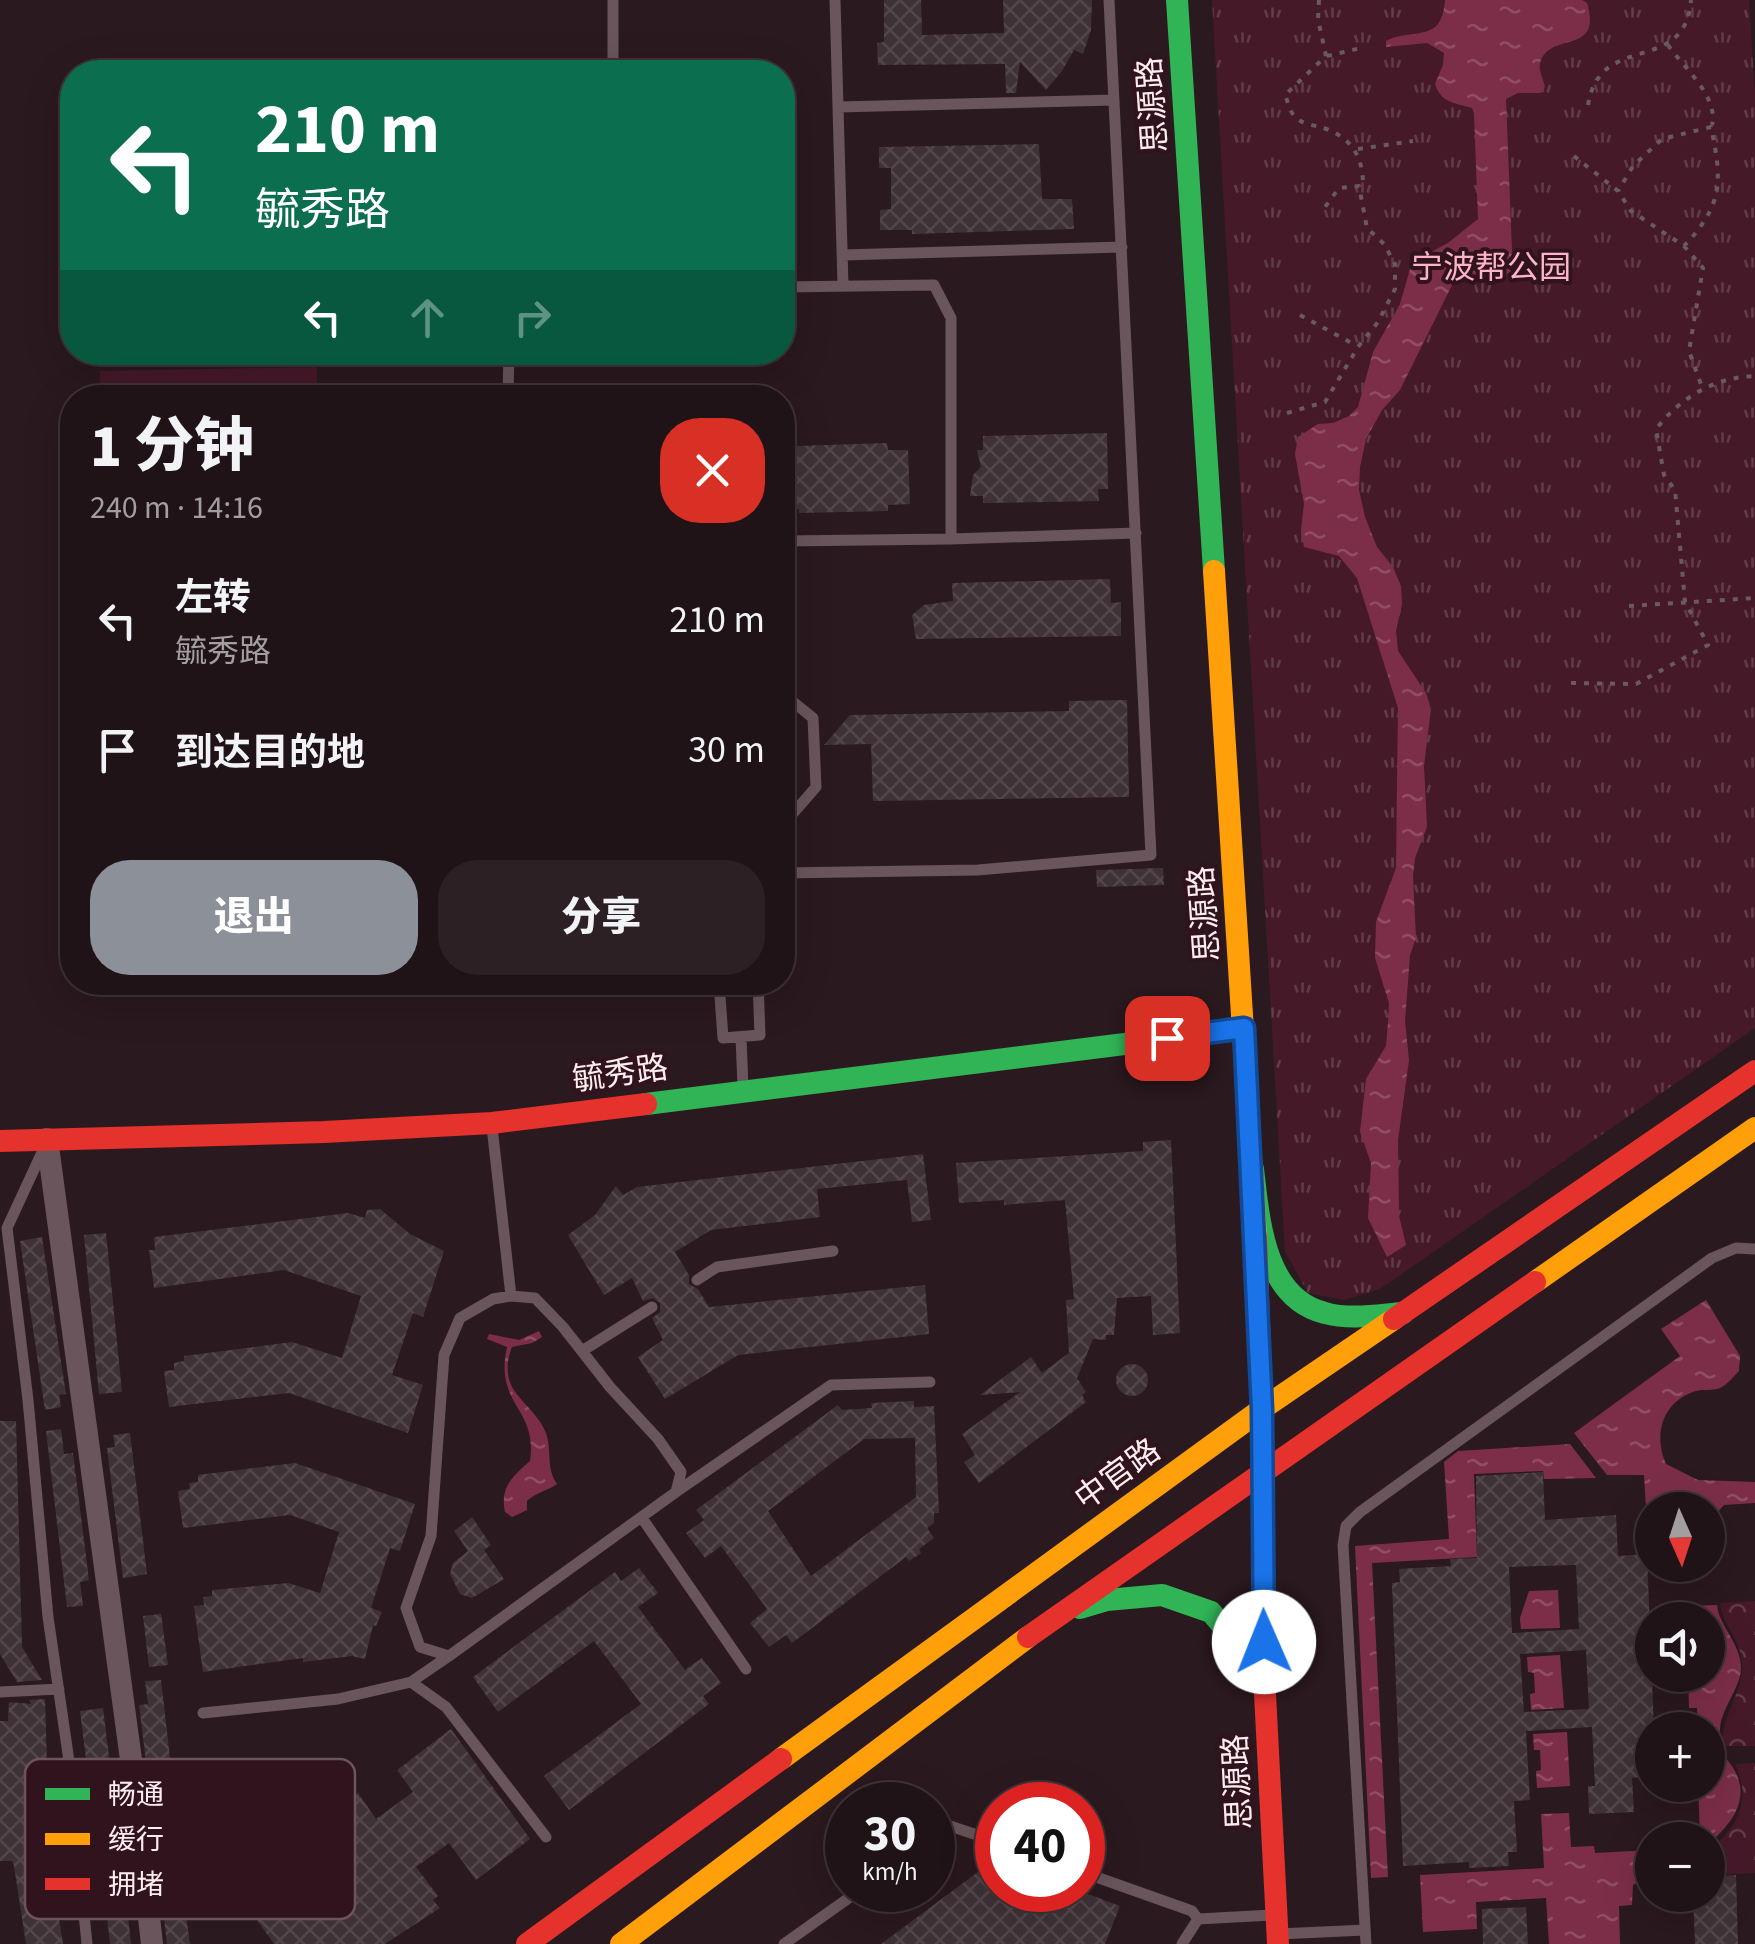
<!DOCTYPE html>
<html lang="zh">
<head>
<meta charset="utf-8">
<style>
  :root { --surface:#201317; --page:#2d2024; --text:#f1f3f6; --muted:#a29ea1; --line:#3d3236; --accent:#8c9099 }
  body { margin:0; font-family:"Source Sans 3","Noto Sans SC",sans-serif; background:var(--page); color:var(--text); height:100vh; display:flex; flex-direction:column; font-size:38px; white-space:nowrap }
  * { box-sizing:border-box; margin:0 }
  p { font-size:32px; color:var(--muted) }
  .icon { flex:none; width:55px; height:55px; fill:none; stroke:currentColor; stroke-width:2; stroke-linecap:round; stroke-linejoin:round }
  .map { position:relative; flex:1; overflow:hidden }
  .sheet { position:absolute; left:60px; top:385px; width:735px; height:610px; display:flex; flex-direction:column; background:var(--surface); border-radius:40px; box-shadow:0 10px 40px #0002,0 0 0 2px var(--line) }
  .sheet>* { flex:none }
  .guide { position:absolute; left:60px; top:60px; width:735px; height:305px; border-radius:40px; box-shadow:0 10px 40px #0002,0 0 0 2px var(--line); background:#0b6e4f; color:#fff; overflow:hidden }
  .needle { width:65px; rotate:177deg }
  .controls { position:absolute; left:1635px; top:1492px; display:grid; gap:20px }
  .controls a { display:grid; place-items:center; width:90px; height:90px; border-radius:50%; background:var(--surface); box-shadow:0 10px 40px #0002,0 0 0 2px var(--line); font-size:50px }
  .speed { position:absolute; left:825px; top:1782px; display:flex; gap:20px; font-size:50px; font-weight:700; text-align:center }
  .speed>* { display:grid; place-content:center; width:130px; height:130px; border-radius:50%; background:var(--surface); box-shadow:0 10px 40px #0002,0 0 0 2px var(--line); line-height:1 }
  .speed small { font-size:25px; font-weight:400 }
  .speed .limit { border:15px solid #d22; background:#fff; color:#111 }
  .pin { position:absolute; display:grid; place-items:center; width:85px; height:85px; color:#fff; margin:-42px; border-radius:20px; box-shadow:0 5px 15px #0006 }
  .me { position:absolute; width:110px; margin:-55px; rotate:359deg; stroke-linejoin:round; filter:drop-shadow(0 0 8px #0008) }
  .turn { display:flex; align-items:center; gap:35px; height:210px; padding:0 30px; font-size:45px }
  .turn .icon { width:130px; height:130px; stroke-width:2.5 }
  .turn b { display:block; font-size:70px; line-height:85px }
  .lanes { display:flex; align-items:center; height:95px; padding:0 30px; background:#0003; justify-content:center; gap:50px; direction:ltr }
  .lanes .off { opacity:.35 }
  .round { display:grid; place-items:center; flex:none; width:105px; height:105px; border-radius:40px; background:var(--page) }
  .headline { display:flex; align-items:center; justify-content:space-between; height:170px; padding:0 30px }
  h1 { font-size:60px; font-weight:800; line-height:75px }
  .action { display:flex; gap:20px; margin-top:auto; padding:20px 30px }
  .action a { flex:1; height:115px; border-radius:40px; background:var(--accent); color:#fff; font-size:40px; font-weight:800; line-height:115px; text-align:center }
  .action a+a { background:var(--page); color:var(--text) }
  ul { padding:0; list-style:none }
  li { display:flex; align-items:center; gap:30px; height:130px; padding:0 30px }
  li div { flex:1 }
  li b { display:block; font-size:38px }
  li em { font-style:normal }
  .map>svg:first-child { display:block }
</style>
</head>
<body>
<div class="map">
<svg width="1755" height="1944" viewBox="0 0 1755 1944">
  <defs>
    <pattern id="forest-crowns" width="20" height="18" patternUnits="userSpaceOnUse" patternTransform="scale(2.5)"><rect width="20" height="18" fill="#461929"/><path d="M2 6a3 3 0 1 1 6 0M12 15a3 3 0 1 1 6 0" fill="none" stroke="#623b48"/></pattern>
    <pattern id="park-tufts" width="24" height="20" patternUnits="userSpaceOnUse" patternTransform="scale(2.5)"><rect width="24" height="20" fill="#461929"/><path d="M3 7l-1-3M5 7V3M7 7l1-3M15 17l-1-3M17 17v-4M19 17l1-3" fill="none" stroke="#623b48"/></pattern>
    <pattern id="water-ripples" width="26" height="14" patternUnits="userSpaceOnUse" patternTransform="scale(2.5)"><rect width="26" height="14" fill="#7c2e49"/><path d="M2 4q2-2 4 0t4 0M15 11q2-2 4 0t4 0" fill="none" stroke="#904d64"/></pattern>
    <pattern id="building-cross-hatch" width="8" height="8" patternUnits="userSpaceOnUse" patternTransform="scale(2.5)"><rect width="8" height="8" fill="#3f3236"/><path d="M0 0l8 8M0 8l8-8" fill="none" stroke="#52464a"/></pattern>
  </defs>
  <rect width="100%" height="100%" fill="#2a191f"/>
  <path fill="url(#forest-crowns)" d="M1755,1601V1746H1723C1721,1715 1740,1698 1742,1670C1744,1640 1722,1626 1720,1603Z
    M1755,1763V1873L1708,1875V1850C1738,1830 1752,1798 1735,1764Z"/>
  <path fill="url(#park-tufts)" d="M1212,0H1749L1755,95V1028L1380,1289L1344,1300L1308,1293L1285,1251Z"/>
  <path fill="#461929" d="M317,367V397H100V371Z"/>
  <path fill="url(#water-ripples)" d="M1445,0H1582L1587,3C1603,57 1548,30 1540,64C1538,70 1544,80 1545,87L1540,93H1518L1506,99L1513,276L1454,281L1400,390L1382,410L1366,439L1360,467L1359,490L1365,517L1377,547L1393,567L1401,586L1402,604L1396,631L1398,651L1426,693L1431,709L1424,766L1427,827L1415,858L1413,876L1416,938L1410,955L1405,1021L1409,1060L1398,1140L1399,1216L1406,1245L1387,1257L1368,1218L1371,1163L1360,1132L1366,1079L1386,1046L1388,1023L1389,1003L1375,958L1376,922L1396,868L1398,708L1357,578L1339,556L1304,547L1301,530L1304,504L1295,454L1298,437L1318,424L1333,423L1349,416L1358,407L1373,352L1400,304L1412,262L1448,243L1478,219L1474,113L1472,108C1455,103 1441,103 1435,84L1443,65L1444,53L1427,43L1386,47V41C1413,27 1442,45 1445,0Z
    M1706,1300L1740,1356L1739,1371C1734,1376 1727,1385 1720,1388C1713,1391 1703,1389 1696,1391C1662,1401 1653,1435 1666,1464L1698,1480L1755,1482V1503L1724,1505L1714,1516L1713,1525H1708V1510H1679V1506L1646,1508L1644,1475H1607L1574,1433L1680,1356L1661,1329Z
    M539,1331L542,1337L532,1343L512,1347C508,1357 506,1368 509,1379C513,1397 537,1411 545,1431C553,1449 545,1467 557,1484C547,1491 535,1493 527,1501V1510L512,1517L505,1512C500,1487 512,1477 530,1461C538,1407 494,1406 507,1347L487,1339L489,1334L519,1340Z
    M1570,1444L1596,1478L1544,1479L1543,1471L1474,1474L1477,1557L1372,1563L1388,1877L1371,1878L1355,1546L1449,1539L1444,1462L1458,1451Z
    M1558,1590L1560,1628L1521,1629L1520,1618L1529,1591Z
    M1717,1605C1719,1627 1742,1644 1741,1670C1739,1690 1721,1709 1720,1729C1718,1761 1730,1756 1738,1778C1748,1804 1727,1829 1708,1844V1840H1678V1835L1700,1833L1698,1785H1708V1730H1698L1697,1708H1689L1688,1675H1708V1620H1685L1684,1606Z
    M1560,1655L1564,1708L1531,1710L1530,1694L1535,1693L1534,1673L1528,1672L1527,1657Z
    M1567,1732L1570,1786L1537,1788L1536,1771L1541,1770L1540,1750H1534L1533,1734Z
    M1569,1813L1571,1847L1594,1846L1595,1853L1652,1850V1873L1633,1885L1632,1905L1619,1906L1620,1944H1549L1546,1898L1476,1902L1477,1929L1423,1932L1420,1875L1544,1868L1541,1814Z"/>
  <path fill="url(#building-cross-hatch)" fill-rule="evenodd" d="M884,0H921L922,35L1004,33L1003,0H1092L1091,30L1083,54L1074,50L1062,71L1046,90L1020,62L1016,93H1006L1005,64L878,65L877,43L884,42Z
    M1039,144L1042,199H1072L1074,229L912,234V230H880V210L891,209V168H879V147Z
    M1107,433L1108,489H1098L1099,501L983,503V496H970L973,475L981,467L977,450H983V436Z
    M887,443L888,450H908L910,504L888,505V511L799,513V509L782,510V451H796V446Z
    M1110,579L1111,603L1121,602V636L916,639L912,615L924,605L953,601L952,583Z
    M1127,700L1129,797L873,801L871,744L824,745L850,715L1069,711V701Z
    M1163,868L1164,885L1097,887L1096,870Z
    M1171,1140L1180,1333L1153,1335L1151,1296L1117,1298L1114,1335H1106V1340L1093,1339L1077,1378L1086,1392L1082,1395L1086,1402L979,1483L964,1462L975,1455L962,1434L1020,1392L980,1395L1031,1357L1042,1373L1069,1353L1066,1300L1074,1299L1065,1200L1004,1205V1200L959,1203L956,1163L1143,1151V1142Z
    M923,1154L931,1220L912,1222L907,1180L817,1189L820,1217L711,1230L675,1252L689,1275V1284L698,1289L709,1307L925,1285L929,1334L738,1355L665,1399L638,1357L663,1340L652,1318L660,1312V1303L653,1298L643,1301L632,1278L604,1295L568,1235L595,1215L616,1186L623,1195L637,1187Z
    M380,1209L410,1234L444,1251L423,1317L413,1313L392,1375L423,1385L408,1433L289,1393L169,1407L164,1371L174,1370V1363L184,1361V1356L292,1342L342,1358L361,1296L284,1270L154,1288L149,1250H155L154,1237L348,1213L365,1218L367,1210Z
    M106,1233L122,1392L99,1394L84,1235Z
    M42,1237L66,1394L59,1395L61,1407L45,1410L20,1241Z
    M1116 1380a16 16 0 1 1 32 0a16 16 0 1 1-32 0Z
    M914,1401V1407L934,1406L939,1513H934V1523L927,1528L934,1538L919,1549L921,1553L909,1561L906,1557L792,1643L786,1635L769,1647L750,1623L767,1609L721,1546L705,1558L686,1533L704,1520L696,1510L838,1405L842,1410L872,1408L871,1403ZM915,1438L916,1497L811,1576L768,1511L864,1439Z
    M0,1421H16L22,1647L42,1680L17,1682L0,1654Z
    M61,1429L64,1454L73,1453L89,1580L80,1582L83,1606L67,1607L46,1431Z
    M130,1433L147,1574L123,1578L107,1448L115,1447L113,1435Z
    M295,1463L415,1504L400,1551L390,1548L371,1608L382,1612L376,1626L373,1625L365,1659L352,1656L303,1662V1658L203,1672L194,1606L204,1605L203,1597L212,1596V1590L288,1583L320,1593L339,1532L290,1515L183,1528L178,1491L190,1489L189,1483L198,1482V1475Z
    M1543,1472L1545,1520L1616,1515L1618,1556L1647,1554L1654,1730L1652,1776L1632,1778L1634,1812L1589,1814L1588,1786H1595L1592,1727L1526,1731L1530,1800L1514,1801L1517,1852H1508L1509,1866L1469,1868V1862L1403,1866L1392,1583L1400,1582L1399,1569L1451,1566L1450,1559L1477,1558L1476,1476ZM1576,1565L1579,1629L1512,1633L1509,1567ZM1586,1650L1589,1709L1524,1712L1520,1654Z
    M472,1517L491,1545L484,1550L504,1579L472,1598L460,1594L450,1574L453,1563L468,1551L454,1531Z
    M639,1568L658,1593L638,1607L685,1670L702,1658L721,1683L703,1696L709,1704L569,1810L544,1776L641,1704L594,1641L498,1712L473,1677L615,1572L621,1581Z
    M161,1614L168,1665L149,1667L143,1616Z
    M161,1680L180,1843L162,1845L161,1834H155L139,1705L148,1704L145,1681Z
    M45,1699L50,1864L63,1944H26L14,1866L12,1861H0V1721H8L9,1702L31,1704L29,1700Z
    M103,1708L119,1837L96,1840L80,1711Z
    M451,1729L530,1839L476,1880L449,1843L416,1867L438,1896L433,1900L440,1908L385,1944H274L252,1913L270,1901L256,1883L273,1871L247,1836L254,1831L252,1828L312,1788L310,1785L323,1775L325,1778L332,1773L351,1798L358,1793L376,1819L413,1792L397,1770Z
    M998,1857V1890H1077L1120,1906L1105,1944H881Z
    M179,1866L190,1944H167L161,1893L168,1892L164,1868Z
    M1736,1875L1738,1944H1695L1693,1895H1708V1877Z
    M120,1887L121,1898H126L131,1944H110L104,1889Z
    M1526,1907L1528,1944H1483L1482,1909Z"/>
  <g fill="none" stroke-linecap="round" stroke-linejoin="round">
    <path stroke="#695a5e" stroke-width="4" stroke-dasharray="5 8" stroke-linecap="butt" d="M1319,0L1318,19L1326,56L1285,95C1288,102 1290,112 1295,117C1303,125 1315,125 1324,128C1351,138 1362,155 1363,182L1359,186
      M1668,45C1682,66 1719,96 1712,125
      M1327,56L1361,48
      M1588,105C1600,30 1685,77 1691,0
      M1358,149L1413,141
      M1574,156L1618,191L1631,211L1684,246C1724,204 1722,180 1711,127L1662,139L1633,166L1618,191
      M1684,246L1703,268L1689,351L1703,390
      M1300,315L1357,346
      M1287,413L1325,402L1358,347L1378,322L1395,289V264L1384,244L1367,228L1359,186L1339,188L1322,211
      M1629,606L1755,598
      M1571,683L1636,684L1708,645L1685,602L1675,490L1664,475L1656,429C1681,397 1715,377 1755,376"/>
    <path stroke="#69555b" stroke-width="11" d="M613,0V72
      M835,0L843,285
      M838,107L1114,100
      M842,255L1122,247
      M782,287L934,285L951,318V539L782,541
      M508,398L509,352
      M951,539L1136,533
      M782,693L813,718L816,787L782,826
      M782,873L978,870L1151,855L1109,0
      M719,982L723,1038L760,1035L758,982
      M741,1037L743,1087
      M492,1127L511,1296L535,1298L563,1327L610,1387L658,1439L681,1472L676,1492L449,1656L420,1647L406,1608L431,1536L444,1355L460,1318L493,1299L511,1296
      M44,1148L7,1228L28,1400L48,1617L68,1754L87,1944
      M697,1280L717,1267L833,1251
      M582,1351L652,1307
      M676,1492L831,1385L930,1382
      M642,1518L746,1669
      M411,1682L446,1707L546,1837
      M0,1692L59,1689
      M203,1713L338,1699L411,1682L449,1656
      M932,1838L950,1826L998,1842
      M1082,1872L1192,1911L1198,1919L1182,1944
      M1198,1919L1273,1915
      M1279,1934L1365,1930
      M784,1944L860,1890
      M1366,1944L1343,1545L1346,1526L1360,1512L1712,1258L1736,1248L1755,1249"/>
    <path stroke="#69555b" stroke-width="22" d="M47,1139L132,1767L152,1944"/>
    <path stroke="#30b455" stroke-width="22" d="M1177,0L1214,571
      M646,1104L1244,1029
      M1253,1169C1259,1220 1264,1298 1325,1313C1350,1320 1377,1315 1403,1313
      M1080,1608L1107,1600L1162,1595L1211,1612L1264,1675"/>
    <path stroke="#ff9f0a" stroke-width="22" d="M1214,571L1256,1237
      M1535,1282L1755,1128
      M781,1759L1262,1409L1394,1319
      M621,1944L1028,1637"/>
    <path stroke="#e5322d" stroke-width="22" d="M0,1141L324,1132L492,1123L646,1104
      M1256,1237L1262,1409L1264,1675L1278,1944
      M1394,1319L1755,1071
      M1028,1637L1535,1282
      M527,1944L781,1759"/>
  </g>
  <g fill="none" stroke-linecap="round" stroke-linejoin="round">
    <g stroke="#114b97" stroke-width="25">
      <path id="route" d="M1167,1038L1244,1028L1262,1409L1264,1642"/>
    </g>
    <use href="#route" stroke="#1a73e8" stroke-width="18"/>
  </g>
  <g text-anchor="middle" stroke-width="8" stroke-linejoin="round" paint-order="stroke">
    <g font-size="32" fill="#feedf1" stroke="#30131c">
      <text transform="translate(1152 105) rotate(-94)" y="11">思源路</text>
      <text transform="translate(1204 914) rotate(-94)" y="11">思源路</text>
      <text transform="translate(620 1073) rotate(-8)" y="11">毓秀路</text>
      <text transform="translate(1117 1474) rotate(-36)" y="11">中官路</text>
      <text transform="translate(1237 1782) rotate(-93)" y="11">思源路</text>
    </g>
    <g font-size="32" fill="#feb4c8" stroke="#30131c">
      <text x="1491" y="278">宁波帮公园</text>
    </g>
  </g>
  <rect x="25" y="1759" width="330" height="160" rx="15" fill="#30131c" stroke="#6e545c" stroke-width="2.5"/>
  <rect x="45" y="1788" width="45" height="12" fill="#30b455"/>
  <rect x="45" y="1833" width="45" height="12" fill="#ff9f0a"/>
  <rect x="45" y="1878" width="45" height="12" fill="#e5322d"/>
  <g font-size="28" fill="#feedf1">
    <text x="108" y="1804">畅通</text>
    <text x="108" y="1849">缓行</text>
    <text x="108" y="1894">拥堵</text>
  </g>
</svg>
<div class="controls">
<a><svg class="needle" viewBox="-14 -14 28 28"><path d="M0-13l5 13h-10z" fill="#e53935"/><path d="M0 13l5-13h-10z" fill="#a29ea1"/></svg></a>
<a><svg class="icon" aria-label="sound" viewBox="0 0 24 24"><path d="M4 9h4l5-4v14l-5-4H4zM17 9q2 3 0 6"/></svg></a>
<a>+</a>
<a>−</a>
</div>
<div class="speed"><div>30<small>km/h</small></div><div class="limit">40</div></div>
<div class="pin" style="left:1167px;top:1038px;background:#d93025"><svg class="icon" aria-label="arrive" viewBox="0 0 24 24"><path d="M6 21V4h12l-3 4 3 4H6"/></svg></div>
<svg class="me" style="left:1264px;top:1642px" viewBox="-20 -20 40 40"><circle r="19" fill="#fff"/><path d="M0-13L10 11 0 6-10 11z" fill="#1a73e8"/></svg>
<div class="guide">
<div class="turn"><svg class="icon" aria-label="left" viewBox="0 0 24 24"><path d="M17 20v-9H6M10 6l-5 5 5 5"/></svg><div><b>210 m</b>毓秀路</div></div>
<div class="lanes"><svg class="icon" aria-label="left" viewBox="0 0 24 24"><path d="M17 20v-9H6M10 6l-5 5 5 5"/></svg><svg class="icon off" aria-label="ahead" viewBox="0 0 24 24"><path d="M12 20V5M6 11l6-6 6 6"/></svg><svg class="icon off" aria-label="right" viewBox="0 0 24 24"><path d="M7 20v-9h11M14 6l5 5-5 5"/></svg></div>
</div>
<section class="sheet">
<div class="headline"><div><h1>1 分钟</h1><p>240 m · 14:16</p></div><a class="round" style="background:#d93025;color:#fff"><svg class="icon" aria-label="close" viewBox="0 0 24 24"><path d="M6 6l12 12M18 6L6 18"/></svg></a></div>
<ul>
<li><svg class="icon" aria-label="left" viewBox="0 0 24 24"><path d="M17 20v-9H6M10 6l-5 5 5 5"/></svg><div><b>左转</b><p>毓秀路</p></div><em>210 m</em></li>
<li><svg class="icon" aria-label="arrive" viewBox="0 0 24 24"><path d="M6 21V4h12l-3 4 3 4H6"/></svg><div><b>到达目的地</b></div><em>30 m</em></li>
</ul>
<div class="action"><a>退出</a><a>分享</a></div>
</section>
</div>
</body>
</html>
